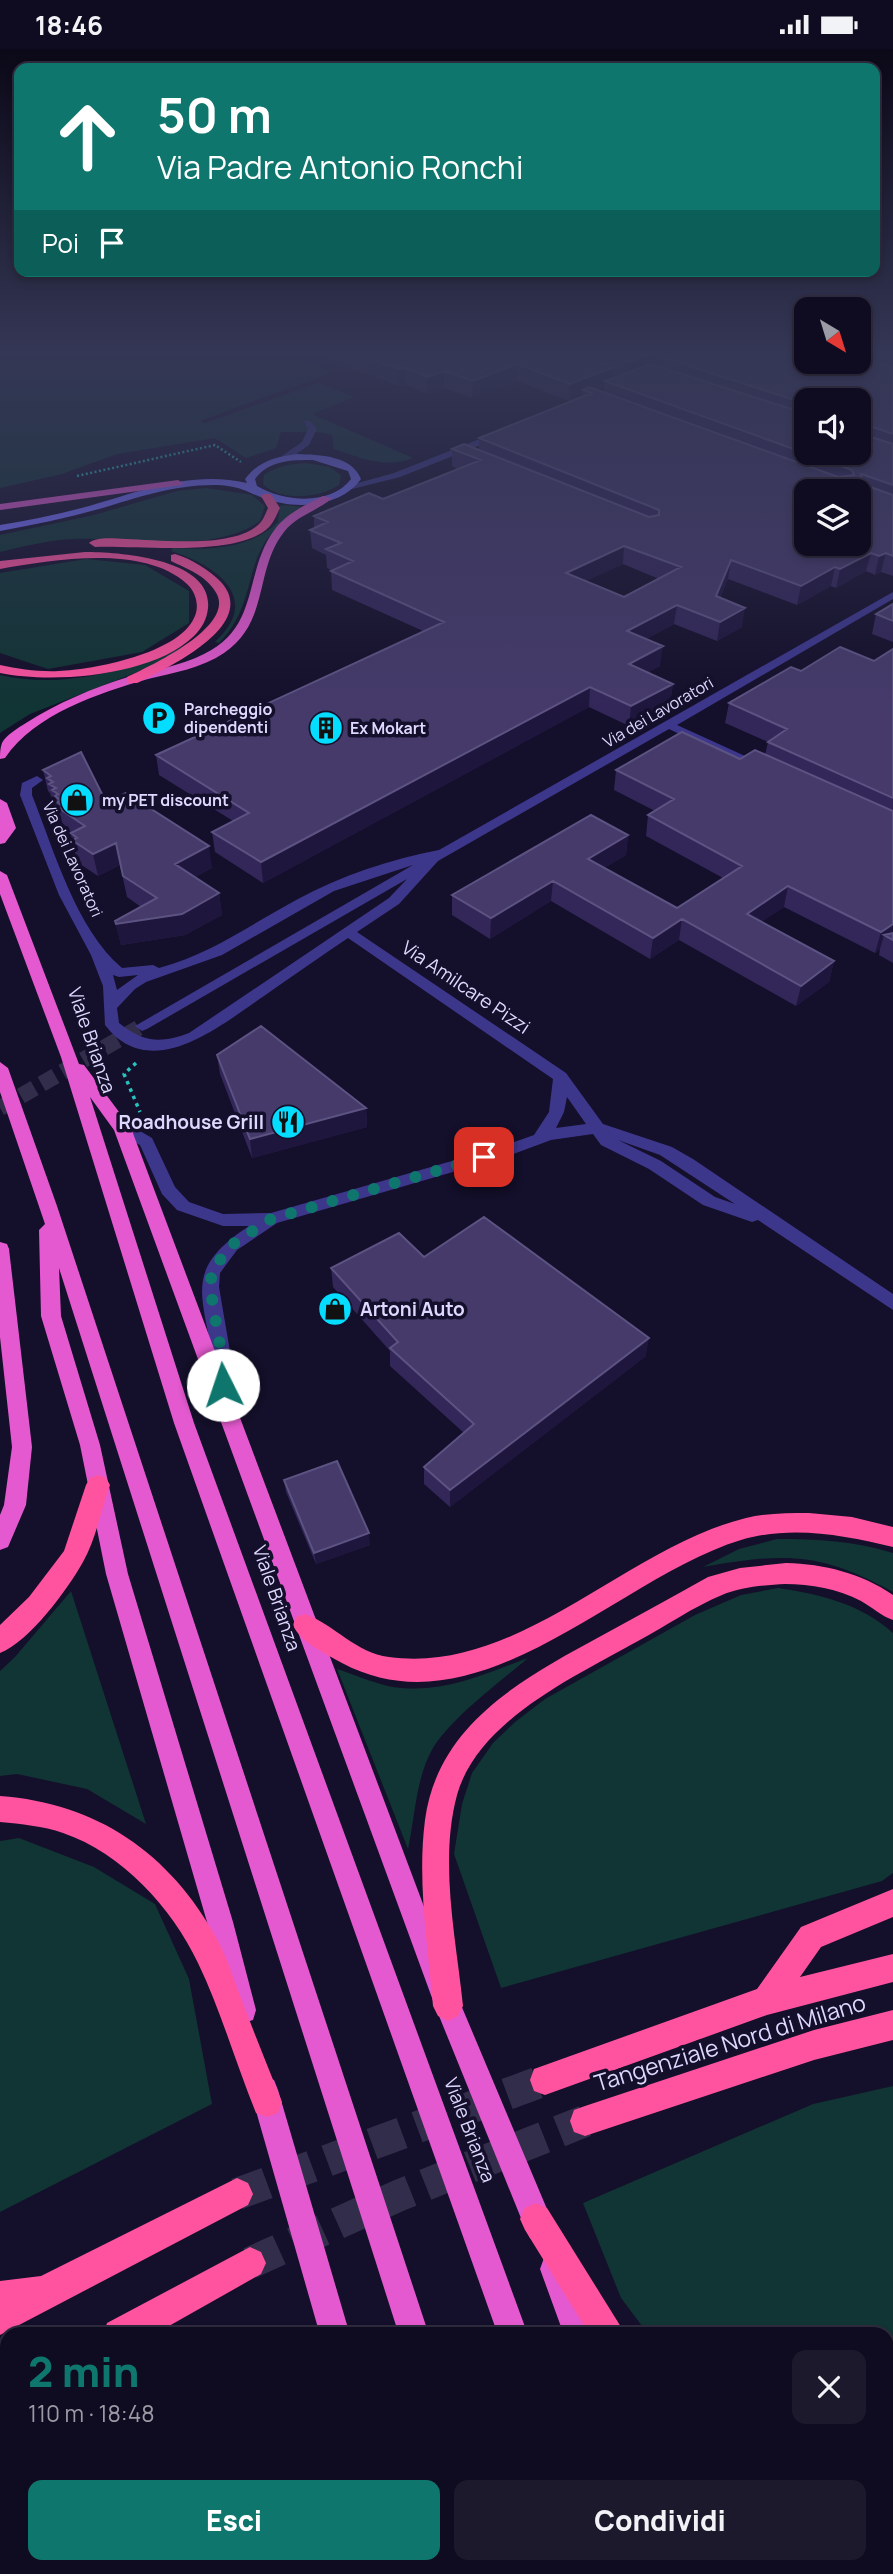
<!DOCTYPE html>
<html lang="it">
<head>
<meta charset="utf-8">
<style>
  :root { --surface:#0f0b20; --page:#1d192d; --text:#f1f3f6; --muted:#9b9ba5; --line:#2f2b3e; --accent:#0f766e }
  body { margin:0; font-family:Manrope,sans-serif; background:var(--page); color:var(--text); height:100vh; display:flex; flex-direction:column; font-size:26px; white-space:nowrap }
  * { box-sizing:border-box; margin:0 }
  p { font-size:23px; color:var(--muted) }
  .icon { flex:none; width:38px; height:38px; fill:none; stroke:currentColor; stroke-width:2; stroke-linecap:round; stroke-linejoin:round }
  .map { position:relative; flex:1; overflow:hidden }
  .sheet { position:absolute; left:0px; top:2278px; width:894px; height:247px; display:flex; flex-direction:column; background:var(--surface); border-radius:21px 21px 0 0; box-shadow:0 4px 10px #0003,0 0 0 2px var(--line) }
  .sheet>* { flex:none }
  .top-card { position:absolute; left:14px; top:14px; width:866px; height:214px; border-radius:14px; box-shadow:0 4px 10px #0003,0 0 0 2px var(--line); background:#0f766e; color:#fff; overflow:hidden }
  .needle { width:46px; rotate:142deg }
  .tools { position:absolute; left:794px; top:248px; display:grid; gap:14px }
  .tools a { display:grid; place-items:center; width:77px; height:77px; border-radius:14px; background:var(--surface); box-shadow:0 4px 10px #0003,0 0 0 2px var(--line); font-size:35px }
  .pin { position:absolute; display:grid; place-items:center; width:60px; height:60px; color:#fff; margin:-30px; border-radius:14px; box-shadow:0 4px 10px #0006 }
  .me { position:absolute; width:77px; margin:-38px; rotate:356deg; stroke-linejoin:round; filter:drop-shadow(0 0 5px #0008) }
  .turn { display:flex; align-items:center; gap:24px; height:147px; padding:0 28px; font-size:32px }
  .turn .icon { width:91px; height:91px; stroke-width:2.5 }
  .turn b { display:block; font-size:49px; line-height:60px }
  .then { display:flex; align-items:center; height:66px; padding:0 28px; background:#0003; gap:14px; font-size:26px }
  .round { display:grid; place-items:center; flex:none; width:74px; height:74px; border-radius:14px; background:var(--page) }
  .headline { display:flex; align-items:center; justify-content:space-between; height:119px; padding:0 28px }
  h1 { font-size:42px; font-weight:800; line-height:52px; color:var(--accent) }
  .button { display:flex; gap:14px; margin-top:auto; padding:14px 28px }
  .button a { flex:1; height:80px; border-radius:14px; background:var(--accent); color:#fff; font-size:28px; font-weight:800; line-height:80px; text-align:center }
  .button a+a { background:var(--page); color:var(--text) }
  .status { display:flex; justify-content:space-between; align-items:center; height:49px; padding:0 35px; background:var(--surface); direction:ltr }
  .status svg { height:19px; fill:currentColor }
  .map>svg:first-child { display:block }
</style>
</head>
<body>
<div class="status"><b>18:46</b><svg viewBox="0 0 49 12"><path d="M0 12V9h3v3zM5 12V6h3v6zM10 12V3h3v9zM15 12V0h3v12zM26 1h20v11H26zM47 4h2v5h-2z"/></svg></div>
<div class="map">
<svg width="893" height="2525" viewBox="0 0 893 2525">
  <rect width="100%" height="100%" fill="#140f2a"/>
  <path fill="#113434" d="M0,306H286L333,323L200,372L205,374L318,334L355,348L312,365L413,409C385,420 361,409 334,400L332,386L318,383H281L276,399L246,409L215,389L117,405L62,425L0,439Z
    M306,414L329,418L341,426L339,436C320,449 280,453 263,435L264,426C277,417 291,415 306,414Z
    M206,439L252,446L265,457L260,472C212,506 131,488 74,490C49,491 25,497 0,503V486L94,466L177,442Z
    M285,456L303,458C234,499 265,547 219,594L215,593C263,549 216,516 171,502L173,499C209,501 251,500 278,473L280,457Z
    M86,510L145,516L189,542V574L142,603L48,620L0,604V524Z
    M181,598L186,599L145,620L30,665L0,684V626C58,640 128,623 181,598Z
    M777,1490C817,1490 855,1492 893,1504V1543C819,1502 784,1504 703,1518L739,1500Z
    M778,1539C820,1545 861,1555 893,1584V1824L882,1832L501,1939L454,1805L462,1755L472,1724L493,1694L515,1673L545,1650L695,1566L741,1546Z
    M71,1542L146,1775L87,1740L17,1725L0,1727V1622L15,1608Z
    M528,1609C500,1633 452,1668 433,1699C416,1728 415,1768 408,1800L337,1620C353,1625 371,1633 388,1637C438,1647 482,1626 528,1609Z
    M19,1789L94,1818L155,1855L189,1930L212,2055L0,2163V1792Z
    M893,2037V2481H887V2286L648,2285L621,2249L583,2154L813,2055Z
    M7,2453V2518H340L341,2525H0V2458Z"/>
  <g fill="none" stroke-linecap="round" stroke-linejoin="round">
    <path stroke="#322d4a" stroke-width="16" stroke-dasharray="16 8" stroke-linecap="butt" d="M0,1059L142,977"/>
    <path stroke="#322d4a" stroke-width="32" stroke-dasharray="32 16" stroke-linecap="butt" d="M237,2145L545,2031
      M250,2214L400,2146L585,2072"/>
    <path stroke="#28c2bf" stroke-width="2.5" stroke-dasharray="2 2.5" stroke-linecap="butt" d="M77,427L215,396L241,413"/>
    <path stroke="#28c2bf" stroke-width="3.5" stroke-dasharray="3.5 4.5" stroke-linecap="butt" d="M136,1014L124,1025L140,1063"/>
    <path fill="#3d378c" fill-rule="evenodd" d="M304,372H310L317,380L309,396L285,413H279V409L302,393L308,380Z"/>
    <path fill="#3d378c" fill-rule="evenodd" d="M893,543V550L677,676L767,717V723H759L669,680L438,812L399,855L357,883L566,1024L603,1075L672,1098L693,1110L893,1245V1261L758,1171L752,1173L703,1156L649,1120L601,1096L593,1085L551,1091L508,1107L277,1174L237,1201L220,1224L219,1238L233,1320L232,1348L229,1353L223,1355L217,1353C210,1341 216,1324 213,1310C202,1243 184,1220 249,1177H223L177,1161L162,1145L140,1096L116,1083L114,1079L116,1075H128L152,1089L175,1138L189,1153L223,1165L271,1164L497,1099L534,1086L549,1063L553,1030L348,889C320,908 292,927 264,947C221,976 151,1036 105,976L103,937L91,906L59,846L20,746L22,734L37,727L43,731L32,739V746C54,801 76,880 122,919L153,916L159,919C211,905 251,875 298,850C340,827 391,810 439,801ZM413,816L135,977L142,982L147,980L407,830L389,849L189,984C160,995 143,993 119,974L117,959L135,940L146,933L222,906L334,842ZM113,926L119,928L138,926L117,941ZM567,1048L586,1075L556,1079L564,1063ZM618,1091L660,1106L735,1155L715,1148L661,1112Z"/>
    <path fill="#3d378c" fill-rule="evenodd" d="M500,382L504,385L503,387L400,428L352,440L347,437L394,424Z"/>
    <path fill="#776fff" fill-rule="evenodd" d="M297,405C320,406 351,406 361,430C340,459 295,461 263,449C245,442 239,437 218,436C176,435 139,448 99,460C66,469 33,476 0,482V476C30,471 60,465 89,457C141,442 192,421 247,434L245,430C259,412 275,408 297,405ZM313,411L348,422L351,430C331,457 284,453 257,437L255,430C269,411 291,411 313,411Z"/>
    <path fill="#e459cf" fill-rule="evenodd" d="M178,431L183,434L182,436L0,461V455Z
      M323,447L332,449C318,462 297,466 284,483C254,521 270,573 224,604C202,619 173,624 148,630C99,644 35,665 5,709L0,710C0,705 0,699 2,694C6,686 18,679 26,674C57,654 93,639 128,628C153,621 180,617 204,605C261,578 243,522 275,480C287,464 307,455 323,447Z
      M0,750L7,754L16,779L5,794L0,795Z
      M0,822L7,826L79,1015L84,1016L131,1079L461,1956L555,2179L550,2189L540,2194L530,2189L525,2179L435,1957L114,1081L90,1048L194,1374L528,2286H498L174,1374L61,1008L0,845Z
      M0,1013L8,1019L57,1157L429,2286H399L59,1219L61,1267L100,1396L128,1525L233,1873L256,1961L253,1971L243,1974L233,1971L230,1961L207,1873L106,1525L80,1396L41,1267L39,1181L45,1175L0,1043Z
      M0,1193L7,1195L9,1200L32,1398L26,1456L8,1498L0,1501V1466L4,1456L12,1398L0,1288Z
      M264,2027L274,2031L278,2041L350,2286H320L250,2041L254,2031Z
      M555,2205L566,2209L594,2286H564L540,2220L544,2209Z
      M395,2518H428L431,2525H397Z
      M472,2518H505L507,2525H473Z
      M579,2518H612L615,2525H581Z
      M650,2518H683L685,2525H651Z"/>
    <path fill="#ff539f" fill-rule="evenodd" d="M263,445H271L280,459C277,465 274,473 269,478C239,509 137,496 95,498L89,494C98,487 115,490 126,490C160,491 236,500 260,474C264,470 266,463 268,459L261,447Z
      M85,503C118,503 213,509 208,559C207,570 202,579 194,587C153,627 54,635 0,624V616C19,620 39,623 59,622C93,621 179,604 194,569C200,558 196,543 187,535C143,495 53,511 0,520V512Z
      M175,505C192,510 209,521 221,533C260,576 167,619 137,634H127V628C150,617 239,576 215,542C205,526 187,520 171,512V506Z
      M98,1426L106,1429L110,1436C101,1461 96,1490 83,1513C68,1540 29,1593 0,1604V1576L29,1548L64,1502L86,1436L90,1429Z
      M809,1464L852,1468L893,1478V1498C844,1486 791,1476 741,1491C618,1528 479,1687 342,1614C326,1605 300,1593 293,1576L296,1568L305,1565C335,1576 356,1604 389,1608C519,1626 626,1498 746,1469C767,1464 788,1464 809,1464Z
      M786,1514C824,1515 861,1524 893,1546V1571C881,1567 872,1558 861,1552C838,1540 811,1535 785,1535C765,1536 741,1538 722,1546C693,1558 666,1577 638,1592C576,1627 478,1671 457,1746C439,1813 456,1889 463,1957L458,1967L448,1972L438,1967L433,1957C428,1896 417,1833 425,1771C438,1674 524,1629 601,1587C637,1567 673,1548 708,1528L740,1519Z
      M0,1747C97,1754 170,1804 217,1890C227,1908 233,1929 241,1949C254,1984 268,2018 282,2053L278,2064L267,2068L256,2064C236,2015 221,1962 198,1914C172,1859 122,1804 63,1784C43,1777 21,1775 0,1773Z
      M893,1840V1868L821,1898L800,1928L893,1905V1933L767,1966L545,2046L534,2042L530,2031L534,2020L757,1940L801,1878Z
      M893,1961V1991L814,2011L585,2087L574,2083L570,2072L574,2061L585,2057L814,1981Z
      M237,2129L248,2134L253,2145L248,2156L0,2286V2232L41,2227Z
      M536,2154L547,2159L626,2286H590L525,2181L520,2170L525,2159Z
      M250,2198L261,2203L266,2214L261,2225L153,2286H103L107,2274Z
      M7,2329V2364L0,2367V2332Z
      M887,2505L893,2506V2525H843L840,2518H887Z
      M371,2518H407L409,2525H373Z"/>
  </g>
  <path fill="#332759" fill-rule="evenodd" d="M316,306H807L859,313V306H893V527L881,523L875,526L866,522L836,539L831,537L797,556L728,530L720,549L742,578L717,592L674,575L646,590L660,617L648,623L673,635L670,654L629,677L589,658L263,834L215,803L212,783L233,772L159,726L156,706L423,582L332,541L331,522H333L327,519L326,506L312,499L310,481L314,479V467L383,450L458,420L452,417V400L479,401V389L583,348L569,352L517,332L472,349L444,339L427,345L405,335L399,337ZM604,338V344L597,341ZM807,352L859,404H807ZM623,515L659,530L624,548L586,532Z
    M893,555V593L872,585L876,565Z
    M893,600V914L879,906L880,900L875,904L784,858L761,873L834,912L829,933L796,957L679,891L650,910L551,852L490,890L452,866V846L628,786L626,806L604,819L677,859L723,829L646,787L648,766L655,762L614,741L616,721L740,710L765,706L768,693L725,674L729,654L801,622L874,612Z
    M43,721L106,753L212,819L195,828L219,844L222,866L185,886L121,896L115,872L141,858L127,848L120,816L98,827L77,813L71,786L65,781L61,770L57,762L53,751L52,750L50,744L48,742Z
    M217,1006L366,1059L367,1078L252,1109L220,1025Z
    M424,1208L646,1307L450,1458L424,1435V1418L464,1384L390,1317V1302L333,1238L331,1219Z
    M284,1431L370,1496L316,1515L286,1443Z"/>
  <path fill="#1f163e" d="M648,306H688L664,309V315L626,330L627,313Z
    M517,315V332L472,349L473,332Z
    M404,318L405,335L399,337V320Z
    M614,318L613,335L605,332L604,338L591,344L583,341V347L569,352L570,335Z
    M444,322V339L427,345V328Z
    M624,497L623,515L565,542L566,524Z
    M871,504L866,522L836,539L840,520Z
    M886,504L881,523L875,526L879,507Z
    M731,511L728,530L713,566L716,547Z
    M835,518L831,537L797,556L801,537Z
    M677,556L674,575L625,601L627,582Z
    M745,559L742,578L717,592L720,573Z
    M663,597L660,617L627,634L629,615Z
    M673,635L670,654L629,677L631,657Z
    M590,638L589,658L263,834L261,813Z
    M628,786L626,806L586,830L588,810Z
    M116,794L120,816L98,827L93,805Z
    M209,797L212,819L179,837L175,815Z
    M553,832L551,852L490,890L491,869Z
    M788,837L784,858L743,886L747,865Z
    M219,844L222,866L185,886L121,896L116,875Z
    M682,870L679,891L650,910L653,889Z
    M893,875V891L884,886L880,900L875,904L881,883Z
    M834,912L829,933L796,957L801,937Z
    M366,1059L367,1078L252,1109L250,1090Z
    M649,1289L646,1307L450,1458V1441Z
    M369,1484L370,1496L316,1515L314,1504Z"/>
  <path fill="#453a6a" stroke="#5d5382" stroke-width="2" fill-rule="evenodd" d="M359,306H581L614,318L570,335L517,315L473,332L444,322L427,328L404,318L399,320Z
    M607,306H648L627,313Z
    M673,306H807V313H859V307L893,318V385L861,374L862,385L893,395V436L861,425L862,435L893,446V507L886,504L879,507L871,504L840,520L835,518L801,537L731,511L716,547L745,559L720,573L677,556L627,582L663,597L629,615L673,635L631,657L590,638L261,813L212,783L249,764L156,706L444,573L331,522L353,512L326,500L341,494L310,481L328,473L314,467L369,444L383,450L481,411L452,400L464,395L649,468L659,466V461L479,389L592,344L583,341L589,338L838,428L854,426L852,421L605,332L650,315L807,365V404H859V352H807V355L664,309ZM807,443H859V495H807ZM624,497L681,518L624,548L566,524Z
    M893,555V572L876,565Z
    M840,598L874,612L893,600V749L768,693L787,680L729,654L791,618L801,622Z
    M682,683L740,710L755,701L893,762V875L881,883L788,837L747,865L834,912L801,937L682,870L653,889L553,832L491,869L452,846L591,766L628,786L588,810L677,859L742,817L648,766L674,750L616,721Z
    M81,703L106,753L126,744L209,797L175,815L219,844L182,865L116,875L115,872L157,849L123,827L116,794L93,805L72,791L77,789L71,784L85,777L60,760L64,758L57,753L61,752L55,747L58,745L52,741L56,739L49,735L53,733L47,729L51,727L43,721Z
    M893,884V891L884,886Z
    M261,977L366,1059L250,1090L217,1006Z
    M484,1168L649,1289L450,1441L424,1418L474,1375L390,1299L398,1293L331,1219L399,1184L424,1208Z
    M337,1412L369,1484L314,1504L284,1431Z"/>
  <linearGradient id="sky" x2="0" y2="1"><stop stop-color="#0b0817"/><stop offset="0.46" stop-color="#343755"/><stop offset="1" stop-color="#343755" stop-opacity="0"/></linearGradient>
  <rect width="893" height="659" fill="url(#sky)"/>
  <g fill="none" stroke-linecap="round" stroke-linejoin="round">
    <path stroke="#0f766e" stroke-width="12" stroke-dasharray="0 21.6" d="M223,1336L224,1320L210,1238L212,1222L230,1197L271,1170L484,1108"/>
  </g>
  <defs>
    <g id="parking-disc" transform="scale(1.75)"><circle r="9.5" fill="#04ddff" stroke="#140f2a"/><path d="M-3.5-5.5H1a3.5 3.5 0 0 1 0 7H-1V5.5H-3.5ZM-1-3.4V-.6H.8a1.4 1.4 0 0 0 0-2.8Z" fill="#111"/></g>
    <g id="building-disc" transform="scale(1.75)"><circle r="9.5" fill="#04ddff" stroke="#140f2a"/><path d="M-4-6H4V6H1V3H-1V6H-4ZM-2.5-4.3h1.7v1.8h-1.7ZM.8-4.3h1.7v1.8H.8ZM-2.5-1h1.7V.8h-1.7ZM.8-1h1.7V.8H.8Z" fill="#111"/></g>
    <g id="shop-disc" transform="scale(1.75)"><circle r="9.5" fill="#04ddff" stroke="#140f2a"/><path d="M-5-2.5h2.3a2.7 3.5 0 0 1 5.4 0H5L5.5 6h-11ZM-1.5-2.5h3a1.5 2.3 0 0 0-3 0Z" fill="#111"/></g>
    <g id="restaurant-disc" transform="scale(1.75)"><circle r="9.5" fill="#04ddff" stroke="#140f2a"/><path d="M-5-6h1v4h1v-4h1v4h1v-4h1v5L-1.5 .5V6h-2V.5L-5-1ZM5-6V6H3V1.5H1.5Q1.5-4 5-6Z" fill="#111"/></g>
  </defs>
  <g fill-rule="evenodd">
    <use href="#parking-disc" x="159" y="669"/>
    <use href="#building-disc" x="326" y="679"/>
    <use href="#shop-disc" x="77" y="751"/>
    <use href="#restaurant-disc" x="288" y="1073"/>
    <use href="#shop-disc" x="335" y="1260"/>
  </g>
  <g text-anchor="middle" stroke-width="7" stroke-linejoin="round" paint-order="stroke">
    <g font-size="16" font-weight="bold" fill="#ded8ff" stroke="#140f2a" text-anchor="start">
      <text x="184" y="666">Parcheggio<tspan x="184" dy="18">dipendenti</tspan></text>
      <text x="350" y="685">Ex Mokart</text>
      <text x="102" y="757">my PET discount</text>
    </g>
    <g font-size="16" fill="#ded8ff" stroke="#140f2a">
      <text transform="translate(658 663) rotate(-30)" y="6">Via dei Lavoratori</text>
      <text transform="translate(73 810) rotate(66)" y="6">Via dei Lavoratori</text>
    </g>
    <g font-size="19" fill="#ded8ff" stroke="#140f2a">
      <text transform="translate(466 938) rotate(34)" y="7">Via Amilcare Pizzi</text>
      <text transform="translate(92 991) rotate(71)" y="7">Viale Brianza</text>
      <text transform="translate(277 1549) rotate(71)" y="7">Viale Brianza</text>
      <text transform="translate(470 2081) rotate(69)" y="7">Viale Brianza</text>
    </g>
    <g font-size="19" font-weight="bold" fill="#ded8ff" stroke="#140f2a" text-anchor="end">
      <text x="264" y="1080">Roadhouse Grill</text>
      <text x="360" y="1267" text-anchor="start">Artoni Auto</text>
    </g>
    <g font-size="23" fill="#ded8ff" stroke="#140f2a">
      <text transform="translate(730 1994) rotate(-17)" y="8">Tangenziale Nord di Milano</text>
    </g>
  </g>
</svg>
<div class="tools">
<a><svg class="needle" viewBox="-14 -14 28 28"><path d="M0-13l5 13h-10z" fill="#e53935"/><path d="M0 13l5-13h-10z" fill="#9b9ba5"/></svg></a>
<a><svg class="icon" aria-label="sound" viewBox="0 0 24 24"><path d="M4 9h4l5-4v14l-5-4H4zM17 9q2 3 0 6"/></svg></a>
<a><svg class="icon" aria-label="layers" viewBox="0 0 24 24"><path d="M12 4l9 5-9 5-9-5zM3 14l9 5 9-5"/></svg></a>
</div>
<div class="pin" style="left:484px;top:1108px;background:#d93025"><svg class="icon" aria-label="arrive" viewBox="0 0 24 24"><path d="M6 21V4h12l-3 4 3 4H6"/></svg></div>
<svg class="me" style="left:223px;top:1336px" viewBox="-20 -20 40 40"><circle r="19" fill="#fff"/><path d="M0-13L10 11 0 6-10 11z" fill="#0f766e"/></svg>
<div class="top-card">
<div class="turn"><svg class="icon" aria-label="ahead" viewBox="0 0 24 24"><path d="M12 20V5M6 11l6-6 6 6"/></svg><div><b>50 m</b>Via Padre Antonio Ronchi</div></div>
<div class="then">Poi<svg class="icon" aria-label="arrive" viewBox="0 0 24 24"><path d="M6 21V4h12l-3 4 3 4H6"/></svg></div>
</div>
<section class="sheet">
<div class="headline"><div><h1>2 min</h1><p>110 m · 18:48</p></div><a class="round"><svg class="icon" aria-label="close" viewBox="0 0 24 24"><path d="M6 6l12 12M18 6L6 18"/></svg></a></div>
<div class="button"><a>Esci</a><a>Condividi</a></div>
</section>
</div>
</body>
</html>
